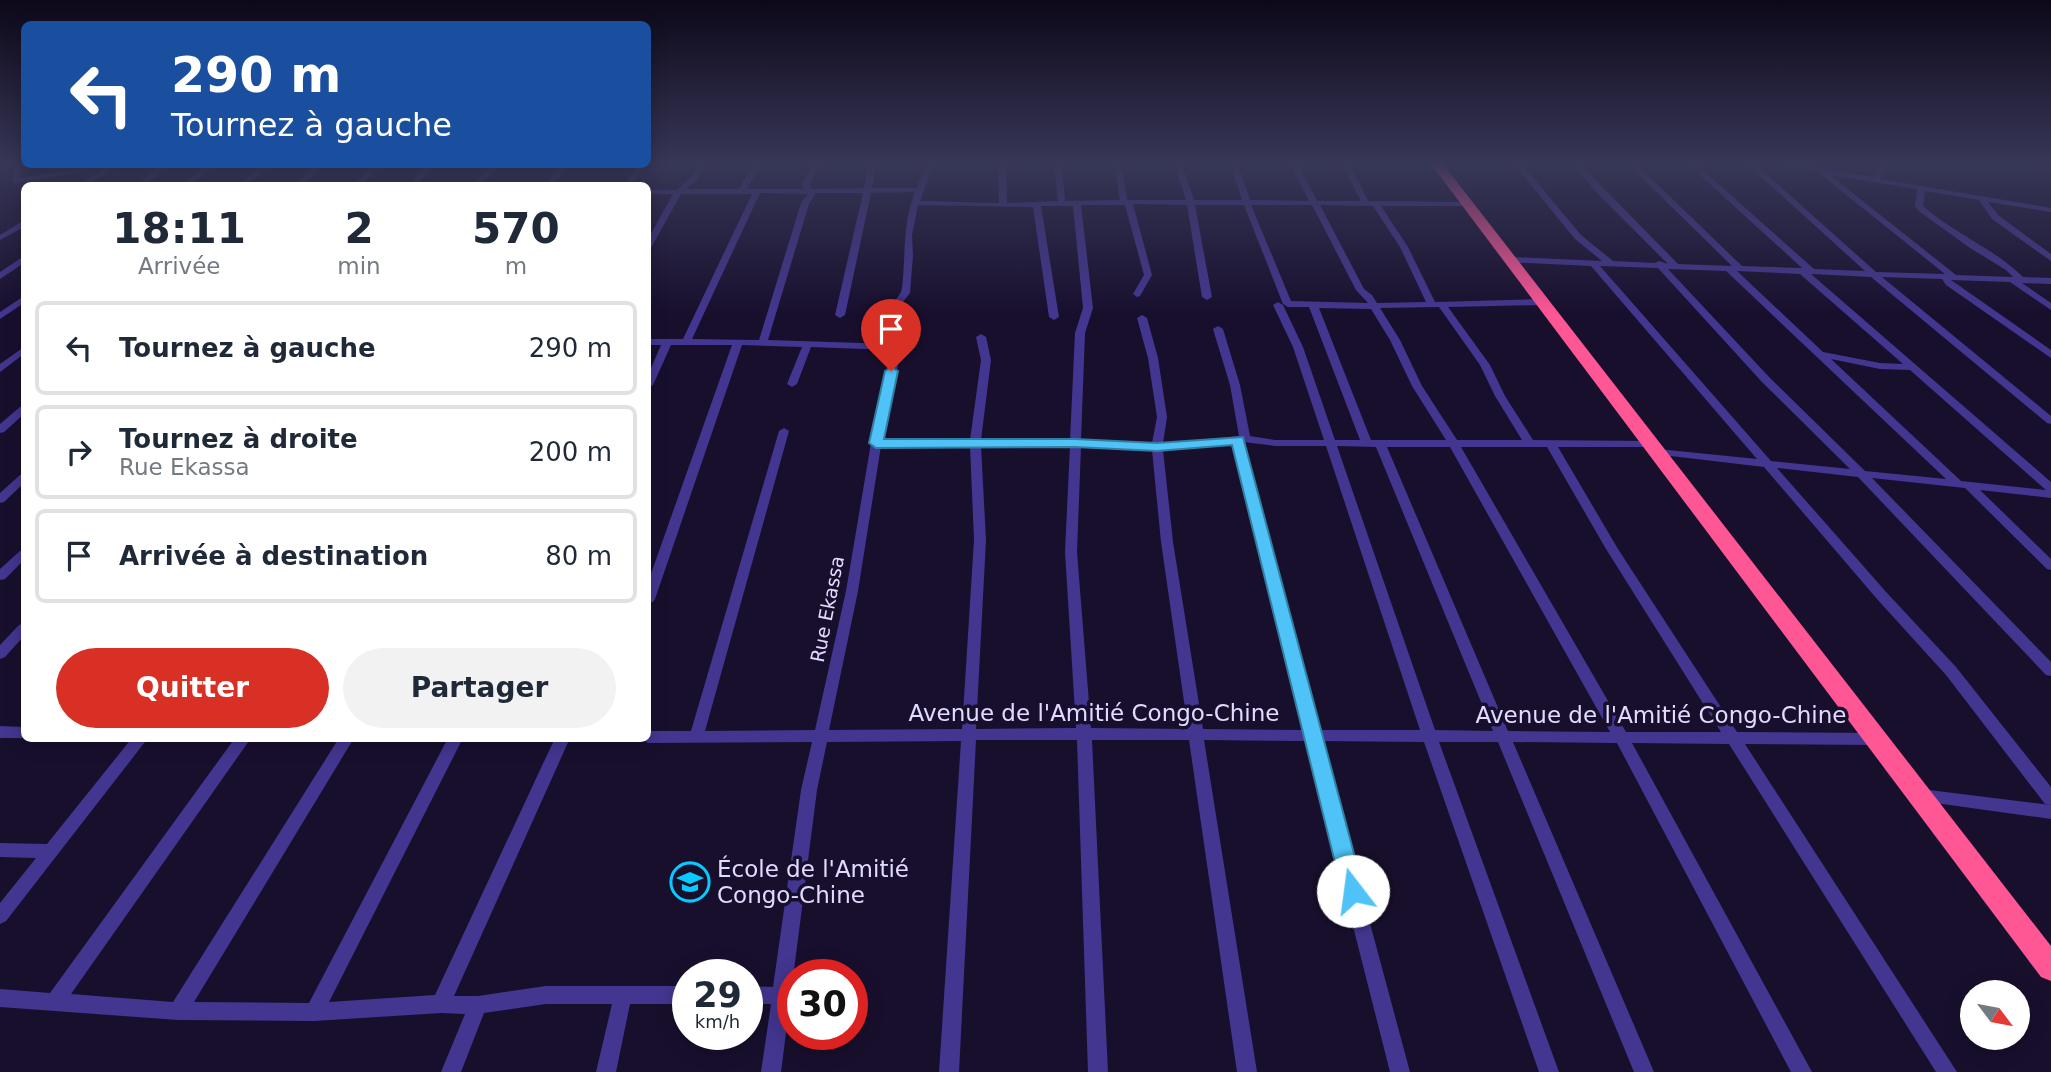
<!DOCTYPE html>
<html lang="fr">
<head>
<meta charset="utf-8">
<style>
  :root { --surface:#fff; --page:#f2f2f3; --text:#1f2937; --muted:#747a83; --line:#e0e1e3; --accent:#d93025 }
  body { margin:0; font-family:"DejaVu Sans",sans-serif; background:var(--page); color:var(--text); height:100vh; display:flex; flex-direction:column; font-size:26px; white-space:nowrap }
  * { box-sizing:border-box; margin:0 }
  p { font-size:23px; color:var(--muted) }
  .icon { flex:none; width:38px; height:38px; fill:none; stroke:currentColor; stroke-width:2; stroke-linecap:round; stroke-linejoin:round }
  .map { position:relative; flex:1; overflow:hidden }
  .sheet { position:absolute; left:21px; top:182px; width:630px; height:560px; display:flex; flex-direction:column; background:var(--surface); border-radius:10px; box-shadow:0 4px 18px #0003 }
  .sheet>* { flex:none }
  .top-card { position:absolute; left:21px; top:21px; width:630px; height:147px; border-radius:10px; box-shadow:0 4px 18px #0003; background:#1a4fa0; color:#fff; overflow:hidden }
  .needle { width:46px; rotate:122deg }
  .buttons { position:absolute; left:1960px; top:980px; display:grid; gap:14px }
  .buttons a { display:grid; place-items:center; width:70px; height:70px; border-radius:50%; background:var(--surface); box-shadow:0 4px 18px #0003; font-size:35px }
  .speed { position:absolute; left:672px; top:959px; display:flex; gap:14px; font-size:35px; font-weight:700; text-align:center }
  .speed>* { display:grid; place-content:center; width:91px; height:91px; border-radius:50%; background:var(--surface); box-shadow:0 4px 18px #0003; line-height:1 }
  .speed small { font-size:18px; font-weight:400 }
  .speed .limit { border:10px solid #d22; background:#fff; color:#111 }
  .pin { position:absolute; display:grid; place-items:center; width:60px; height:60px; color:#fff; margin:-72px -30px; border-radius:50% 50% 50% 0; rotate:-45deg; box-shadow:0 0 7px #0007 }
  .pin .icon { rotate:45deg }
  .me { position:absolute; width:77px; margin:-38px; rotate:345deg; stroke-linejoin:round; filter:drop-shadow(0 0 5px #0008) }
  .turn { display:flex; align-items:center; gap:24px; height:147px; padding:0 35px; font-size:32px }
  .turn .icon { width:91px; height:91px; stroke-width:2.5 }
  .turn b { display:block; font-size:49px; line-height:60px }
  .eta { display:flex; justify-content:space-evenly; align-items:center; height:119px; text-align:center }
  .eta b { font-size:42px; font-weight:700; line-height:49px }
  .button { display:flex; gap:14px; margin-top:auto; padding:14px 35px }
  .button a { flex:1; height:80px; border-radius:42px; background:var(--accent); color:#fff; font-size:28px; font-weight:700; line-height:80px; text-align:center }
  .button a+a { background:var(--page); color:var(--text) }
  ul { padding:0; list-style:none }
  li { display:flex; align-items:center; gap:21px; height:94px; margin:0 14px 10px; padding:0 21px; border:4px solid var(--line); border-radius:10px }
  li div { flex:1 }
  li b { display:block; font-size:26px }
  li em { font-style:normal }
  .map>svg:first-child { display:block }
</style>
</head>
<body>
<div class="map">
<svg width="2051" height="1072" viewBox="0 0 2051 1072">
  <rect width="100%" height="100%" fill="#180f2d"/>
  <g fill="none" stroke-linecap="round" stroke-linejoin="round">
    <path fill="#433690" fill-rule="evenodd" d="M12,164H20V178L81,169L85,171L16,183L12,181L14,173Z
      M112,164H121L86,186H77Z
      M162,164H170L144,186H136Z
      M208,164H216L189,186H180Z
      M264,164H272L246,186H238Z
      M317,164H325L301,186H293Z
      M376,164H384L360,186H352Z
      M428,164H436L416,186H408Z
      M493,164H501L479,186H471Z
      M562,164H569L551,186H544Z
      M639,164H646L631,186H624Z
      M698,164H706L698,179L686,189H739L753,164H761L747,189H804L802,184L812,164H820L810,184L811,189L864,188L869,164H877L872,188H917L923,172L930,164H938L930,173L920,201L999,203L998,164H1006L1007,203L1058,201L1054,164H1062L1065,201L1120,200L1114,164H1122L1127,200H1186L1174,164H1182L1194,200H1242L1230,164H1238L1250,200L1309,201L1290,164H1298L1317,201H1361L1342,164H1350L1368,201L1471,202V206H1381L1408,247L1435,302L1542,299L1547,302L1542,305L1448,307L1490,365L1505,396L1533,440L1651,441L1657,444L1651,447H1558L1618,549L1737,732L1877,733L1882,735L1884,739L1882,743L1877,745L1745,744L1957,1072H1936L1729,744L1632,743L1812,1072H1791L1617,743L1513,742L1654,1072H1634L1498,742H1439L1559,1072H1539L1424,742L1321,741L1410,1072H1390L1306,741L1204,740L1257,1072H1237L1189,740H1092L1108,1072H1088L1077,740H976L959,1072H939L961,741L827,742L817,790L781,1072H761L771,1004H747V986L773,987L801,790L812,742L648,743L641,738H648V731H691L779,431L784,428L789,431L705,731L815,730L846,591L871,443L892,350L811,347L797,384L792,387L787,384L802,347L742,345L655,599L653,602L648,603V582L732,345H671L653,385L648,388V375L661,345H648V339H683L752,194H681L652,246L648,248V239L673,194H648V190H677L692,176ZM915,192C902,226 906,253 902,288C901,295 895,299 892,306C888,317 891,332 892,344L768,340L809,204L816,193H863L835,315L840,318L845,315L871,193ZM760,193L808,194L801,203L759,340L692,339ZM1133,204L1187,205L1202,297L1207,300L1212,297L1195,205H1244L1283,304L1288,307H1309L1360,440H1335L1303,347L1283,305L1278,302L1273,305L1293,347L1324,440H1275L1250,436L1240,385L1223,329L1218,326L1213,329L1230,385L1239,436L1163,443L1167,417L1158,358L1147,318L1142,315L1137,318L1148,358L1157,417L1152,443L1081,440L1085,333L1093,308L1081,205H1125L1144,275L1133,294L1137,297L1140,296L1152,275ZM918,205L1033,207L1049,317L1054,320L1059,317L1041,206H1073L1083,308L1075,333L1070,440H981L991,360L986,337L981,334L976,337L981,360L970,440H882L902,347L900,311L902,303L910,293L913,255L912,235ZM1251,205H1312L1356,290L1368,303L1291,301ZM1320,205L1373,206L1400,247L1426,302L1377,303L1372,295L1364,289ZM1439,307L1480,365L1495,396L1522,440H1457L1422,386L1400,340L1380,308ZM1319,308L1371,309L1390,340L1412,386L1446,440H1371ZM1244,442L1275,446H1326L1420,730H1318ZM1233,443L1303,730L1203,729L1173,542L1163,450ZM881,446H970L974,540L962,729L829,730L858,591ZM981,446H1070L1065,552L1076,728L976,729L986,540ZM1337,446L1376,447L1493,731L1435,730ZM1081,447L1152,450L1161,542L1188,729L1091,728L1077,552ZM1387,447H1450L1610,732L1508,731ZM1461,447H1547L1606,549L1721,732H1626Z
      M1514,164H1522L1581,235L1613,261L1655,263L1659,261L1668,264L1599,195L1572,164H1580L1678,264L1732,266L1628,164H1636L1742,266L1802,268L1688,164H1696L1814,269L1865,271L1747,164H1755L1876,272L1945,274L1819,173L1777,164H1794L1873,177L1881,164H1889L1880,179L2051,208V212L1988,202L1998,215L2051,254V261L1992,219L1979,200L1925,191L1923,206C1953,233 1995,249 2023,277L2051,278V284L2022,283L2051,303V310L2010,282L1951,280L2051,350V358L1946,285L1942,279L1882,277L2051,416V424L2047,423L1871,277L1811,274L2051,482V498L1980,490L2051,559V570L2047,569L1965,488L1872,478L2051,662V676L2046,675L1858,477L1777,468L1887,593L1956,667L2051,787V805L2045,804L1946,675L1877,599L1764,467L1654,454L1652,452L1658,449L1757,459L1591,266L1507,262V258L1510,257L1602,261L1575,239ZM1830,175L1917,189L1915,206L1920,212L1970,248L2006,270L2013,277L1956,275ZM1600,266L1658,268L1762,382L1850,469L1771,461ZM1668,269L1726,271L1946,479L1865,471L1770,378ZM1737,271L1800,274L1903,364L1880,363L1823,352ZM1831,359L1880,369L1910,370L2046,490L1961,481Z
      M21,222H24V227L0,240V235Z
      M21,258H24V263L0,279V272Z
      M24,296V303L0,319V312Z
      M24,347V354L0,372V364Z
      M24,406V414L4,432L0,433V424L20,407Z
      M24,474V483L4,502L0,503V493L20,475Z
      M24,550V560L5,579L0,580V569L20,551Z
      M24,623V636L5,657L0,659V645L19,625Z
      M0,726L24,727L25,738H0Z
      M132,738H148L6,921L0,924V903L36,858L0,857V843L47,844Z
      M235,738H251L71,994L173,1002L339,738H354L194,1002L309,1003L448,738H463L329,1002L435,995L555,738H570L454,996H478L546,986H688V1004H630L616,1072H596L612,1004H546L484,1013L461,1072H441L465,1014L441,1013L314,1021L178,1020L0,1007V989L50,993Z
      M1921,789L2051,805V819L1921,801L1915,799L1913,795L1915,791Z"/>
    <path fill="#ff5694" fill-rule="evenodd" d="M1431,164H1443L2051,946V981L2041,977Z"/>
  </g>
  <linearGradient id="sky" x2="0" y2="1"><stop stop-color="#0d0819"/><stop offset="0.52" stop-color="#373757"/><stop offset="1" stop-color="#373757" stop-opacity="0"/></linearGradient>
  <rect width="2051" height="314" fill="url(#sky)"/>
  <path fill="#4fc3f7" stroke="#337fa1" stroke-width="2" d="M891,367L898,371L884,439H1075L1157,443L1243,437L1364,891L1360,898L1353,901L1345,898L1342,891L1232,445L1157,451L1075,447L876,448L869,443L885,371Z"/>
  <defs>
    <g id="university-ring" transform="scale(2.0125)"><circle r="9.5" fill="#180f2d" stroke="#07caff" stroke-width="1.5"/><path d="M0-5L7-2L0 1L-7-2ZM-4 1L0 2.5L4 1V4Q0 6-4 4Z" fill="#07caff"/></g>
  </defs>
  <g fill-rule="evenodd">
    <use href="#university-ring" x="690" y="882"/>
  </g>
  <g text-anchor="middle" stroke-width="7" stroke-linejoin="round" paint-order="stroke">
    <g font-size="19" fill="#e3dbff" stroke="#180f2d">
      <text transform="translate(827 609) rotate(-79)" y="7">Rue Ekassa</text>
    </g>
    <g font-size="23" fill="#e3dbff" stroke="#180f2d">
      <text x="1094" y="721">Avenue de l'Amitié Congo-Chine</text>
      <text x="1661" y="723">Avenue de l'Amitié Congo-Chine</text>
    </g>
    <g font-size="23" fill="#e3dbff" stroke="#180f2d" text-anchor="start">
      <text x="717" y="877">École de l'Amitié<tspan x="717" dy="26">Congo-Chine</tspan></text>
    </g>
  </g>
</svg>
<div class="buttons">
<a><svg class="needle" viewBox="-14 -14 28 28"><path d="M0-13l5 13h-10z" fill="#e53935"/><path d="M0 13l5-13h-10z" fill="#747a83"/></svg></a>
</div>
<div class="speed"><div>29<small>km/h</small></div><div class="limit">30</div></div>
<div class="pin" style="left:891px;top:371px;background:#d93025"><svg class="icon" aria-label="arrive" viewBox="0 0 24 24"><path d="M6 21V4h12l-3 4 3 4H6"/></svg></div>
<svg class="me" style="left:1353px;top:891px" viewBox="-20 -20 40 40"><circle r="19" fill="#fff"/><path d="M0-13L10 11 0 6-10 11z" fill="#4fc3f7"/></svg>
<div class="top-card">
<div class="turn"><svg class="icon" aria-label="left" viewBox="0 0 24 24"><path d="M17 20v-9H6M10 6l-5 5 5 5"/></svg><div><b>290 m</b>Tournez à gauche</div></div>
</div>
<section class="sheet">
<div class="eta">
<div><b>18:11</b><p>Arrivée</p></div>
<div><b>2</b><p>min</p></div>
<div><b>570</b><p>m</p></div>
</div>
<ul>
<li><svg class="icon" aria-label="left" viewBox="0 0 24 24"><path d="M17 20v-9H6M10 6l-5 5 5 5"/></svg><div><b>Tournez à gauche</b></div><em>290 m</em></li>
<li><svg class="icon" aria-label="right" viewBox="0 0 24 24"><path d="M7 20v-9h11M14 6l5 5-5 5"/></svg><div><b>Tournez à droite</b><p>Rue Ekassa</p></div><em>200 m</em></li>
<li><svg class="icon" aria-label="arrive" viewBox="0 0 24 24"><path d="M6 21V4h12l-3 4 3 4H6"/></svg><div><b>Arrivée à destination</b></div><em>80 m</em></li>
</ul>
<div class="button"><a>Quitter</a><a>Partager</a></div>
</section>
</div>
</body>
</html>
